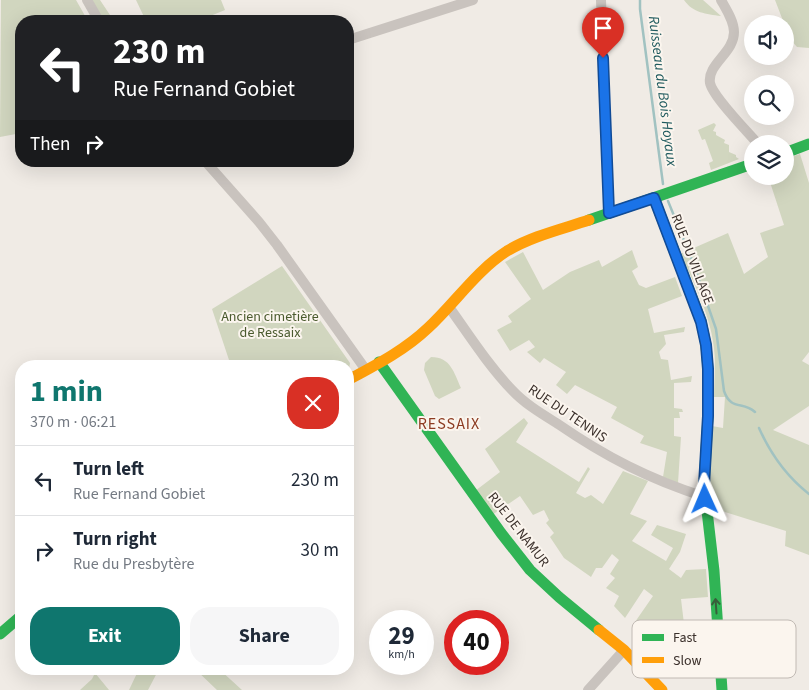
<!DOCTYPE html>
<html lang="en">
<head>
<meta charset="utf-8">
<style>
  :root { --surface:#fff; --page:#f6f6f7; --text:#1f2937; --muted:#747a83; --line:#e0e1e3; --accent:#0f766e }
  body { margin:0; font-family:"Source Sans 3",sans-serif; background:var(--page); color:var(--text); height:100vh; display:flex; flex-direction:column; font-size:19px; white-space:nowrap }
  * { box-sizing:border-box; margin:0 }
  p { font-size:16px; color:var(--muted) }
  .icon { flex:none; width:28px; height:28px; fill:none; stroke:currentColor; stroke-width:2; stroke-linecap:round; stroke-linejoin:round }
  .map { position:relative; flex:1; overflow:hidden }
  .panel { position:absolute; left:15px; top:360px; width:339px; height:315px; display:flex; flex-direction:column; background:var(--surface); border-radius:20px; box-shadow:0 5px 20px #0002 }
  .panel>* { flex:none }
  .banner { position:absolute; left:15px; top:15px; width:339px; height:152px; border-radius:20px; box-shadow:0 5px 20px #0002; background:#202124; color:#fff; overflow:hidden }
  .tools { position:absolute; left:744px; top:15px; display:grid; gap:10px }
  .tools a { display:grid; place-items:center; width:50px; height:50px; border-radius:50%; background:var(--surface); box-shadow:0 5px 20px #0002; font-size:25px }
  .speed { position:absolute; left:369px; top:610px; display:flex; gap:10px; font-size:25px; font-weight:700; text-align:center }
  .speed>* { display:grid; place-content:center; width:65px; height:65px; border-radius:50%; background:var(--surface); box-shadow:0 5px 20px #0002; line-height:1 }
  .speed small { font-size:12px; font-weight:400 }
  .speed .limit { border:8px solid #d22; background:#fff; color:#111 }
  .pin { position:absolute; display:grid; place-items:center; width:42px; height:42px; color:#fff; margin:-51px -21px; border-radius:50% 50% 50% 0; rotate:-45deg; box-shadow:0 0 5px #0007 }
  .pin .icon { rotate:45deg }
  .me { position:absolute; width:55px; margin:-28px; rotate:359deg; stroke-linejoin:round; filter:drop-shadow(0 0 4px #0008) }
  .turn { display:flex; align-items:center; gap:18px; height:105px; padding:0 15px; font-size:22px }
  .turn .icon { width:65px; height:65px; stroke-width:2.5 }
  .turn b { display:block; font-size:35px; line-height:42px }
  .then { display:flex; align-items:center; height:48px; padding:0 15px; background:#0003; gap:10px; font-size:19px }
  .round { display:grid; place-items:center; flex:none; width:52px; height:52px; border-radius:20px; background:var(--page) }
  .head { display:flex; align-items:center; justify-content:space-between; height:85px; padding:0 15px }
  h1 { font-size:30px; font-weight:700; line-height:38px; color:var(--accent) }
  .cta { display:flex; gap:10px; margin-top:auto; padding:10px 15px }
  .cta a { flex:1; height:58px; border-radius:20px; background:var(--accent); color:#fff; font-size:20px; font-weight:700; line-height:58px; text-align:center }
  .cta a+a { background:var(--page); color:var(--text) }
  ul { padding:0; list-style:none }
  li { display:flex; align-items:center; gap:15px; height:70px; padding:0 15px; border-top:1px solid var(--line) }
  li div { flex:1 }
  li b { display:block; font-size:19px }
  li em { font-style:normal }
  .map>svg:first-child { display:block }
</style>
</head>
<body>
<div class="map">
<svg width="809" height="690" viewBox="0 0 809 690">
  <rect width="100%" height="100%" fill="#f0ebe5"/>
  <path fill="#d1d6bf" d="M1,0H76L88,21H21V133L0,137Z
    M90,0H100L114,21H103Z
    M136,0H221L225,10L198,21H146Z
    M684,0H703L721,16C706,14 693,13 684,0Z
    M775,0H809V48L797,47L790,39Z
    M714,123L716,125L713,131L716,132V135L725,140L724,143L729,145V152L736,155V157L739,159L711,170L709,163L713,161L705,139L702,140L698,130Z
    M800,154L809,183V352L802,361L809,365V406L773,430L809,445V555L785,546L786,531L709,507L712,426L723,428L725,397H714C714,385 715,373 715,361C714,323 697,288 680,254L728,233L744,274L768,257L760,233L784,225L768,176H785V159Z
    M632,250L638,267L632,271L639,285L646,288L675,277L682,296L648,309L654,333L685,327L684,332L664,335L666,344L659,352L661,359L668,360L671,380L692,376L691,382L674,383V408L682,409L683,412H679L680,418H674V436L681,437L678,483L663,477L667,452L640,443L644,436L611,418L617,407L575,385L567,394L556,385L566,372L544,358L540,363L527,352L535,347L529,340L510,351L497,330L512,322L508,316L531,299L505,262L523,252L543,290L570,272L599,260L602,267Z
    M282,266L350,363L349,369L348,366H231L212,309Z
    M431,357C451,357 454,373 461,388L439,399L435,396L424,370L425,363Z
    M524,418L528,423L516,442L579,482L588,467L590,469L576,493L585,498L591,495L603,504L623,471L648,481L630,514L647,521L632,541L666,561L673,548L651,535L657,525L686,534L680,552L669,569L681,578L686,570L706,569L708,597L681,599L684,624L708,623L712,626L717,673L709,678L695,661L686,671L668,650L662,653L635,622L653,596L644,589L625,618L614,606L619,596L606,588L615,578L610,574L619,560L612,554L602,568H596L591,577L564,558L550,537L554,533L546,523L549,520L544,510L533,515L520,496L492,515L475,491L500,472L485,449Z
    M139,669H159L148,690H129Z
    M195,669H219L242,690H217Z
    M95,673L109,690H80L92,679Z"/>
  <g fill="none" stroke-linecap="round" stroke-linejoin="round">
    <path stroke="#a1c2c1" stroke-width="2.5" d="M640,0V9L663,184
      M668,201L692,260L716,329L724,391C731,411 743,401 755,412
      M759,428C771,455 786,476 809,494"/>
    <path stroke="#c9c3be" stroke-width="10" d="M87,0L99,21
      M601,0L609,213
      M721,0C726,9 734,21 734,32C734,53 707,64 710,83C713,97 747,131 758,144
      M348,40L473,0
      M205,161L259,222L277,245L366,370
      M449,307C469,335 488,365 512,390C525,404 542,414 558,424C606,457 649,479 705,497
      M588,690L624,650"/>
    <path stroke="#30b455" stroke-width="11" d="M785,153L809,144
      M654,198L701,321L706,345L708,369V416L704,485L714,571L722,690
      M589,220L752,164
      M379,362L501,533L530,570L559,597L599,630
      M0,634L21,616"/>
    <path stroke="#ff9f0a" stroke-width="11" d="M348,380C376,365 405,350 428,328C455,303 476,271 507,251C532,236 562,229 589,220
      M599,630L624,650L662,690"/>
  </g>
  <defs><path id="oneway-shaft" d="M-6 0H5M1.5-3L5.5 0L1.5 3" fill="none" stroke-width="1.6" stroke-linecap="round" stroke-linejoin="round" transform="scale(1.25)"/></defs>
  <use stroke="#375e3a" href="#oneway-shaft" transform="translate(716 606) rotate(-94)"/>
  <g fill="none" stroke-linecap="round" stroke-linejoin="round">
    <g stroke="#114b97" stroke-width="12">
      <path id="route" d="M603,58L609,213L654,198L701,322L706,345L708,369V416L704,485L705,499"/>
    </g>
    <use href="#route" stroke="#1a73e8" stroke-width="9"/>
  </g>
  <g text-anchor="middle" stroke-width="4" stroke-linejoin="round" paint-order="stroke">
    <g font-size="14" fill="#3b302b" stroke="#fbf5ee">
      <text transform="translate(693 259) rotate(69)" y="5">RUE DU VILLAGE</text>
      <text transform="translate(568 413) rotate(34)" y="5">RUE DU TENNIS</text>
      <text transform="translate(519 529) rotate(52)" y="5">RUE DE NAMUR</text>
    </g>
    <g font-size="14" fill="#4a5a2e" stroke="#fbf5ee">
      <text x="270" y="321">Ancien cimetière<tspan x="270" dy="16">de Ressaix</tspan></text>
    </g>
    <g font-size="15" font-style="italic" fill="#1f5a5e" stroke="#fbf5ee">
      <text transform="translate(663 91) rotate(83)" y="5">Ruisseau du Bois Hoyaux</text>
    </g>
    <g font-size="16" letter-spacing="1" fill="#8c3b22" stroke="#fbf5ee">
      <text x="449" y="429">RESSAIX</text>
    </g>
  </g>
  <rect x="632" y="620" width="164" height="58" rx="8" fill="#fbf5ee" stroke="#c1bab4" stroke-width="1"/>
  <rect x="642" y="634" width="22" height="7" fill="#30b455"/>
  <rect x="642" y="657" width="22" height="6" fill="#ff9f0a"/>
  <g font-size="14" fill="#3b302b">
    <text x="673" y="642">Fast</text>
    <text x="673" y="665">Slow</text>
  </g>
</svg>
<div class="tools">
<a><svg class="icon" aria-label="sound" viewBox="0 0 24 24"><path d="M4 9h4l5-4v14l-5-4H4zM17 9q2 3 0 6"/></svg></a>
<a><svg class="icon" aria-label="search" viewBox="0 0 24 24"><circle cx="10" cy="10" r="6"/><path d="M15 15l6 6"/></svg></a>
<a><svg class="icon" aria-label="layers" viewBox="0 0 24 24"><path d="M12 4l9 5-9 5-9-5zM3 14l9 5 9-5"/></svg></a>
</div>
<div class="speed"><div>29<small>km/h</small></div><div class="limit">40</div></div>
<div class="pin" style="left:603px;top:58px;background:#d93025"><svg class="icon" aria-label="arrive" viewBox="0 0 24 24"><path d="M6 21V4h12l-3 4 3 4H6"/></svg></div>
<svg class="me" style="left:705px;top:499px" viewBox="-20 -20 40 40"><path d="M0-17L14 15 0 8-14 15z" fill="#1a73e8" stroke="#fff" stroke-width="4"/></svg>
<div class="banner">
<div class="turn"><svg class="icon" aria-label="left" viewBox="0 0 24 24"><path d="M17 20v-9H6M10 6l-5 5 5 5"/></svg><div><b>230 m</b>Rue Fernand Gobiet</div></div>
<div class="then">Then<svg class="icon" aria-label="right" viewBox="0 0 24 24"><path d="M7 20v-9h11M14 6l5 5-5 5"/></svg></div>
</div>
<section class="panel">
<div class="head"><div><h1>1 min</h1><p>370 m · 06:21</p></div><a class="round" style="background:#d93025;color:#fff"><svg class="icon" aria-label="close" viewBox="0 0 24 24"><path d="M6 6l12 12M18 6L6 18"/></svg></a></div>
<ul>
<li><svg class="icon" aria-label="left" viewBox="0 0 24 24"><path d="M17 20v-9H6M10 6l-5 5 5 5"/></svg><div><b>Turn left</b><p>Rue Fernand Gobiet</p></div><em>230 m</em></li>
<li><svg class="icon" aria-label="right" viewBox="0 0 24 24"><path d="M7 20v-9h11M14 6l5 5-5 5"/></svg><div><b>Turn right</b><p>Rue du Presbytère</p></div><em>30 m</em></li>
</ul>
<div class="cta"><a>Exit</a><a>Share</a></div>
</section>
</div>
</body>
</html>
